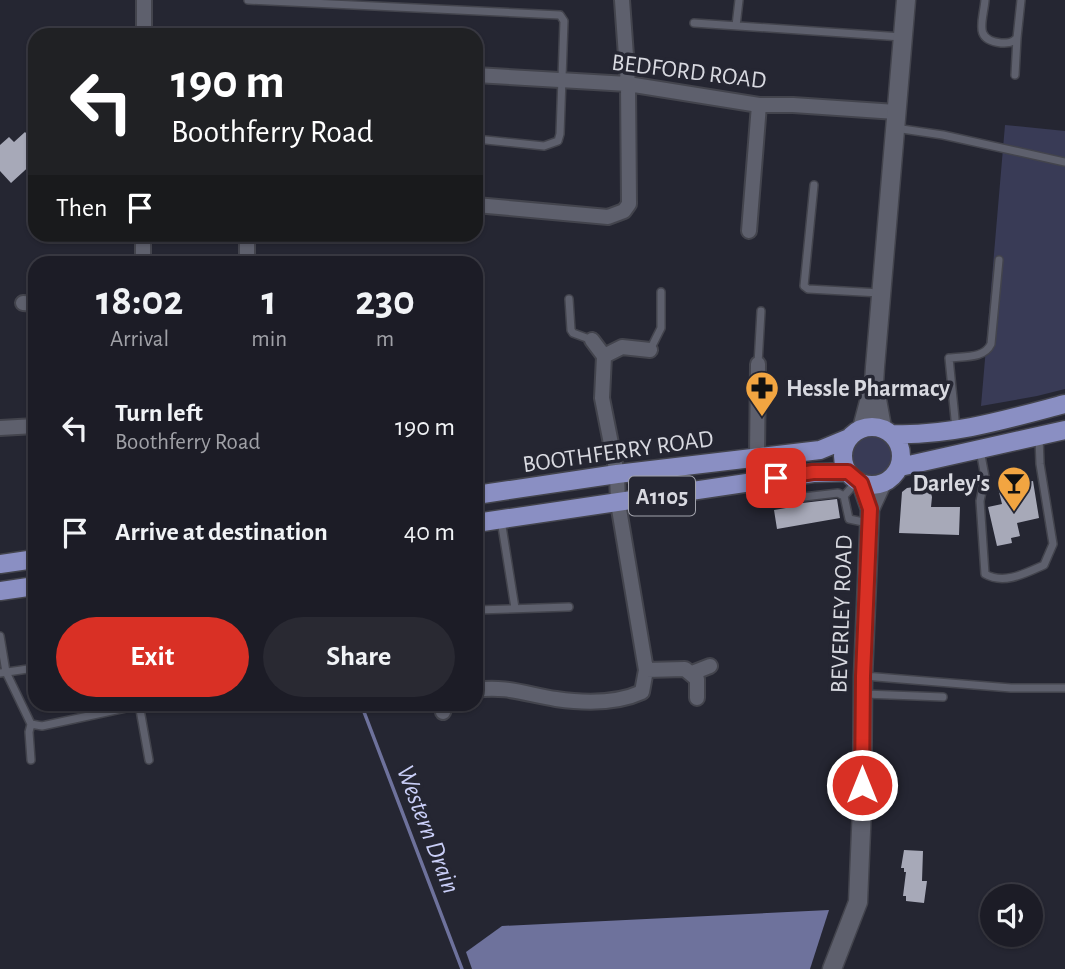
<!DOCTYPE html>
<html lang="en">
<head>
<meta charset="utf-8">
<style>
  :root { --surface:#1c1c26; --page:#292932; --text:#f1f3f6; --muted:#a0a1a7; --line:#3a3a43; --accent:#d93025 }
  body { margin:0; font-family:"Alegreya Sans",sans-serif; background:var(--page); color:var(--text); height:100vh; display:flex; flex-direction:column; font-size:26px; white-space:nowrap }
  * { box-sizing:border-box; margin:0 }
  p { font-size:23px; color:var(--muted) }
  .icon { flex:none; width:38px; height:38px; fill:none; stroke:currentColor; stroke-width:2; stroke-linecap:round; stroke-linejoin:round }
  .map { position:relative; flex:1; overflow:hidden }
  .panel { position:absolute; left:28px; top:256px; width:455px; height:455px; display:flex; flex-direction:column; background:var(--surface); border-radius:21px; box-shadow:0 2px 5px #0004,0 0 0 2px var(--line) }
  .panel>* { flex:none }
  .banner { position:absolute; left:28px; top:28px; width:455px; height:214px; border-radius:21px; box-shadow:0 2px 5px #0004,0 0 0 2px var(--line); background:#202124; color:#fff; overflow:hidden }
  .buttons { position:absolute; left:980px; top:884px; display:grid; gap:14px }
  .buttons a { display:grid; place-items:center; width:63px; height:63px; border-radius:50%; background:var(--surface); box-shadow:0 2px 5px #0004,0 0 0 2px var(--line); font-size:35px }
  .pin { position:absolute; display:grid; place-items:center; width:60px; height:60px; color:#fff; margin:-30px; border-radius:14px; box-shadow:0 4px 10px #0006 }
  .me { position:absolute; width:77px; margin:-38px; rotate:0deg; stroke-linejoin:round; filter:drop-shadow(0 0 5px #0008) }
  .turn { display:flex; align-items:center; gap:24px; height:147px; padding:0 28px; font-size:32px }
  .turn .icon { width:91px; height:91px; stroke-width:2.5 }
  .turn b { display:block; font-size:49px; line-height:60px }
  .then { display:flex; align-items:center; height:66px; padding:0 28px; background:#0003; gap:14px; font-size:26px }
  .eta { display:flex; justify-content:space-evenly; align-items:center; height:119px; text-align:center }
  .eta b { font-size:42px; font-weight:700; line-height:49px }
  .action { display:flex; gap:14px; margin-top:auto; padding:14px 28px }
  .action a { flex:1; height:80px; border-radius:42px; background:var(--accent); color:#fff; font-size:28px; font-weight:700; line-height:80px; text-align:center }
  .action a+a { background:var(--page); color:var(--text) }
  ul { padding:0; list-style:none }
  li { display:flex; align-items:center; gap:21px; height:105px; padding:0 28px }
  li div { flex:1 }
  li b { display:block; font-size:26px }
  li em { font-style:normal }
  .map>svg:first-child { display:block }
</style>
</head>
<body>
<div class="map">
<svg width="1065" height="969" viewBox="0 0 1065 969">
  <rect width="100%" height="100%" fill="#252632"/>
  <path fill="#393b56" d="M1005,125L1065,131V389L1037,396L981,406Z
    M852 455a21 21 0 1 1 42 0a21 21 0 1 1-42 0Z"/>
  <path fill="#6e729c" d="M829,910L810,969H472L466,952L502,926Z"/>
  <g fill="none" stroke-linecap="round" stroke-linejoin="round">
    <path stroke="#6e729c" stroke-width="3.5" d="M361,704L462,969"/>
  </g>
  <path fill="#a7a9b8" d="M25,132L35,143V161L11,183L0,171V145L9,137L14,142Z
    M1024,475L1026,482L1033,481L1039,518L1017,523L1020,536L1011,538L1012,543L997,546L988,507L1002,504L998,488L1008,483L1007,479Z
    M929,485L932,497L931,507H960L959,535L899,533L902,492L907,488Z
    M837,499L840,518L777,529L774,510L786,508L785,505Z
    M904,850L923,851L922,881H927L924,903L906,901V896H903L906,872H904V868H901Z"/>
  <g fill="none" stroke-linecap="round" stroke-linejoin="round">
    <g stroke="#43444d" stroke-width="10">
      <path id="service" d="M248,0L560,15L564,21L560,134L558,141L544,146L476,139
        M985,0C983,22 973,40 1001,43C1009,43 1012,43 1017,38L1021,0
        M694,23L902,37
        M736,26L739,0
        M1015,75L1017,38
        M895,128L943,135L1065,162
        M814,185L804,286L808,289L880,293
        M569,299L571,330L573,333L592,340
        M650,350L661,328V292
        M758,364L761,311
        M956,429L949,358C964,356 984,359 991,344L999,260
        M980,450L985,477L980,501L985,574C1004,585 1026,573 1044,565L1053,544L1040,464L1039,437
        M758,482L769,501L838,493L844,496L857,481
        M844,496L849,519L868,523
        M501,520L515,608
        M476,610L569,607
        M0,636L6,672L31,724L42,726L144,704
        M0,673L35,668
        M864,676L1011,688H1065
        M864,694L943,697
        M139,704L149,760
        M31,760L29,732L31,724"/>
    </g>
    <g stroke="#43444d" stroke-width="18">
      <path id="minor" d="M144,35V0
        M476,75L628,84L759,105H793L896,112
        M476,205L608,217L624,211L629,204L628,84L622,0
        M749,231L759,105
        M247,234V262
        M143,262V234
        M23,303L35,304
        M592,340L604,356
        M0,428L35,426
        M757,457L758,364
        M646,670L685,669L697,679V698
        M692,673L710,666
        M476,690C504,685 529,695 556,699C584,703 616,704 642,692L646,670L618,503L617,474L602,398L604,356L622,347L650,350
        M443,712L446,704"/>
    </g>
    <g stroke="#43444d" stroke-width="21">
      <path id="tertiary" d="M882,427L874,383L875,367L906,0
        M862,428L872,390"/>
    </g>
    <g stroke="#43444d" stroke-width="21">
      <path id="secondary" d="M870,509L882,483
        M832,969L858,902L862,807L863,676L870,509L861,483"/>
    </g>
    <g stroke="#43444d" stroke-width="21">
      <path id="primary" d="M843 456a29 29 0 1 1 58 0a29 29 0 1 1-58 0Z
        M893,434C952,436 1008,419 1065,404
        M900,467L1065,430
        M476,495L617,474L820,450L849,438
        M476,523L813,473L848,472
        M0,564L35,559
        M0,591L35,586"/>
    </g>
    <use href="#service" stroke="#5e606d" stroke-width="7"/>
    <use href="#minor" stroke="#5e606d" stroke-width="14"/>
    <use href="#tertiary" stroke="#5e606d" stroke-width="18"/>
    <use href="#secondary" stroke="#5e606d" stroke-width="18"/>
    <use href="#primary" stroke="#8a8fc3" stroke-width="18"/>
  </g>
  <g fill="none" stroke-linecap="round" stroke-linejoin="round">
    <g stroke="#8d1f18" stroke-width="18">
      <path id="route" d="M776,478L813,472H848L861,483L870,509L863,676L862,785"/>
    </g>
    <use href="#route" stroke="#d93025" stroke-width="12"/>
  </g>
  <defs>
    <g id="pharmacy-pin" transform="scale(1.75)"><path d="M0 17L-7.5 6A9.5 9.5 0 1 1 7.5 6Z" fill="#f2a541" stroke="#252632"/><path d="M-2-6h4v4h4v4h-4v4h-4v-4h-4v-4h4Z" fill="#111"/></g>
    <g id="bar-pin" transform="scale(1.75)"><path d="M0 17L-7.5 6A9.5 9.5 0 1 1 7.5 6Z" fill="#f2a541" stroke="#252632"/><path d="M-6-5H6L.8 .8V4.5H3.5V6h-7V4.5H-.8V.8Z" fill="#111"/></g>
  </defs>
  <g fill-rule="evenodd">
    <use href="#pharmacy-pin" x="762" y="388"/>
    <use href="#bar-pin" x="1014" y="483"/>
  </g>
  <g text-anchor="middle" stroke-width="7" stroke-linejoin="round" paint-order="stroke">
    <rect fill="#252632" stroke="#a2a3ac" stroke-width="2" x="629" y="476.5" width="66" height="39" rx="5"/>
    <g font-size="23" font-weight="bold" fill="#d8d9e0">
      <text x="662" y="504">A1105</text>
    </g>
    <g font-size="24" fill="#d8d9e0" stroke="#252632">
      <text transform="translate(689 71) rotate(7)" y="8">BEDFORD ROAD</text>
      <text transform="translate(618 451) rotate(-8)" y="8">BOOTHFERRY ROAD</text>
      <text transform="translate(841 614) rotate(-88)" y="8">BEVERLEY ROAD</text>
    </g>
    <g font-size="24" font-weight="bold" fill="#d8d9e0" stroke="#252632" text-anchor="start">
      <text x="786" y="396">Hessle Pharmacy</text>
      <text x="990" y="491" text-anchor="end">Darley's</text>
    </g>
    <g font-size="26" font-style="italic" fill="#c9cef7" stroke="#252632">
      <text transform="translate(429 829) rotate(69)" y="9">Western Drain</text>
    </g>
  </g>
</svg>
<div class="buttons">
<a><svg class="icon" aria-label="sound" viewBox="0 0 24 24"><path d="M4 9h4l5-4v14l-5-4H4zM17 9q2 3 0 6"/></svg></a>
</div>
<div class="pin" style="left:776px;top:478px;background:#d93025"><svg class="icon" aria-label="arrive" viewBox="0 0 24 24"><path d="M6 21V4h12l-3 4 3 4H6"/></svg></div>
<svg class="me" style="left:862px;top:785px" viewBox="-20 -20 40 40"><circle r="17" fill="#d93025" stroke="#fff" stroke-width="3"/><path d="M0-11L8 9 0 5-8 9z" fill="#fff"/></svg>
<div class="banner">
<div class="turn"><svg class="icon" aria-label="left" viewBox="0 0 24 24"><path d="M17 20v-9H6M10 6l-5 5 5 5"/></svg><div><b>190 m</b>Boothferry Road</div></div>
<div class="then">Then<svg class="icon" aria-label="arrive" viewBox="0 0 24 24"><path d="M6 21V4h12l-3 4 3 4H6"/></svg></div>
</div>
<section class="panel">
<div class="eta">
<div><b>18:02</b><p>Arrival</p></div>
<div><b>1</b><p>min</p></div>
<div><b>230</b><p>m</p></div>
</div>
<ul>
<li><svg class="icon" aria-label="left" viewBox="0 0 24 24"><path d="M17 20v-9H6M10 6l-5 5 5 5"/></svg><div><b>Turn left</b><p>Boothferry Road</p></div><em>190 m</em></li>
<li><svg class="icon" aria-label="arrive" viewBox="0 0 24 24"><path d="M6 21V4h12l-3 4 3 4H6"/></svg><div><b>Arrive at destination</b></div><em>40 m</em></li>
</ul>
<div class="action"><a>Exit</a><a>Share</a></div>
</section>
</div>
</body>
</html>
